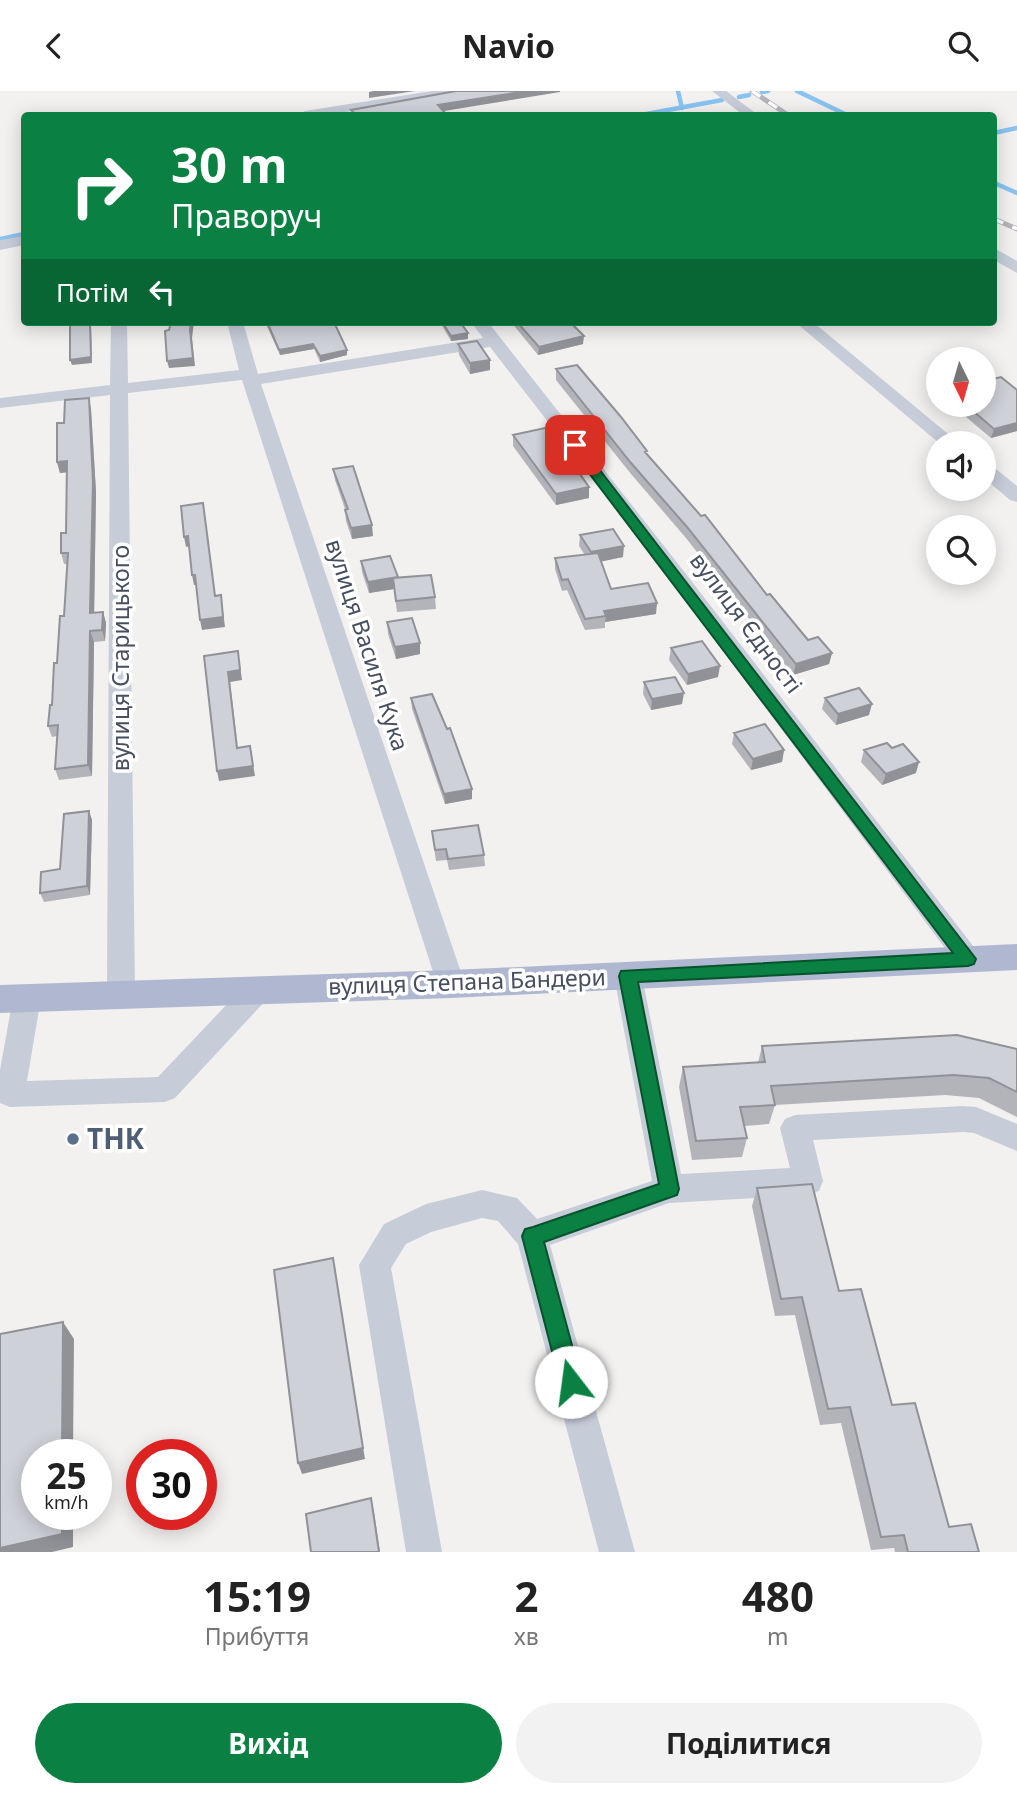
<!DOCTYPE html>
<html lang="uk">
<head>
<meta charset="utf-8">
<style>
  :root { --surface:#fff; --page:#f2f2f2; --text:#222; --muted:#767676; --accent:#0b8043 }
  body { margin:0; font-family:"Noto Sans",sans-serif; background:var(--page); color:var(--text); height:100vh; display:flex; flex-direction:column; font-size:26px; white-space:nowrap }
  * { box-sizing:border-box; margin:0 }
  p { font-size:23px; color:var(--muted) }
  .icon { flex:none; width:38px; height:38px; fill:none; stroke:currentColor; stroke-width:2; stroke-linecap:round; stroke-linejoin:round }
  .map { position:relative; height:1461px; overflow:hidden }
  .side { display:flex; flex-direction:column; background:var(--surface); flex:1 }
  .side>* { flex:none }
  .banner { position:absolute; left:21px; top:21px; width:976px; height:214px; border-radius:7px; box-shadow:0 4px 18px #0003; background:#0b8043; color:#fff; overflow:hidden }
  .needle { width:46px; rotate:175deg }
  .controls { position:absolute; left:926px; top:256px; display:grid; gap:14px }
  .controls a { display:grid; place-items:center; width:70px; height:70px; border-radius:50%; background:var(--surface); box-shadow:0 4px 18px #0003; font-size:35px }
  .speed { position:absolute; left:21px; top:1348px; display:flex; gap:14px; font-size:35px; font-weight:700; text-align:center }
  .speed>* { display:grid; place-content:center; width:91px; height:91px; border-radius:50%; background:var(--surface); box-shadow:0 4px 18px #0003; line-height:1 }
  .speed small { font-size:18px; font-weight:400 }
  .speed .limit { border:10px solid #d22; background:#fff; color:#111 }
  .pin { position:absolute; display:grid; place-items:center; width:60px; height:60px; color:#fff; margin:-30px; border-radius:14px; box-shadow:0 4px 10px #0006 }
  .me { position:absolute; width:77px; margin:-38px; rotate:345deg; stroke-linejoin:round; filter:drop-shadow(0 0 5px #0008) }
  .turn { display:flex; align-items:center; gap:24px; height:147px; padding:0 35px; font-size:32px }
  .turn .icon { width:91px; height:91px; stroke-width:2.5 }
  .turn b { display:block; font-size:49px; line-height:60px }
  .then { display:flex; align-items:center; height:66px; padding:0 35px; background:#0003; gap:14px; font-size:26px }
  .eta { display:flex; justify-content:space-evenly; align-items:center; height:119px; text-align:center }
  .eta b { font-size:42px; font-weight:700; line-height:49px }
  .action { display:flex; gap:14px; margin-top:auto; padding:14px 35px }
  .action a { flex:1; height:80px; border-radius:42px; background:var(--accent); color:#fff; font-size:28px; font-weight:700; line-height:80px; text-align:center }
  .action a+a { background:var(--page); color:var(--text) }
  header { display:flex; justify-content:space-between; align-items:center; height:91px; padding:0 35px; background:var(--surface); font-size:32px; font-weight:700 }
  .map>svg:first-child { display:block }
</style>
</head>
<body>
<header><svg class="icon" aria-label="back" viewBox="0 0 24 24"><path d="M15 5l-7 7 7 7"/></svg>Navio<svg class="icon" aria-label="search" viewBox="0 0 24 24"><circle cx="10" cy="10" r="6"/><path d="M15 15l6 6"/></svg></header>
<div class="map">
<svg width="1017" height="1461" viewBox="0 0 1017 1461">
  <rect width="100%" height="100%" fill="#f3f1f0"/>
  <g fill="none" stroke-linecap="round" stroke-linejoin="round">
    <path stroke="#88c3f1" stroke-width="4.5" d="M678,0L682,17
      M797,0L847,24
      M762,1L768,0
      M739,6L749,4
      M641,24L722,9
      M994,42L1017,37
      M994,92L1017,102
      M0,148L24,143"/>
    <path fill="#c6ccd8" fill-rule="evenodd" d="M432,0H462L456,4L326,24H298L305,20Z
      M712,0H726L758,24H743Z
      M24,145V154L0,159V149Z
      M994,157L1017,170V182L994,169Z
      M111,231H127L128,292L239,279L227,231H243L258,283L483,247L471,231H488L679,474L977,860L981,868L977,876L968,879L959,876L665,482L490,256L261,293L465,893L461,901L451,904L441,901L437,893L242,289L128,302L135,903L131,911L121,914L111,911L107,903L110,304L0,317V307L110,294Z
      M795,231H813L959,352H939Z
      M984,372L991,374L1017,395V411L1010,409L984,387Z
      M628,874L638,877L642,885L681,1083L790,1077L780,1037L785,1028L795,1024L963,1015L976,1016L1017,1033V1060L974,1042L963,1041L813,1049L823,1090L819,1100L808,1104L669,1112L550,1154L635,1461H599L518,1153L498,1130L482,1127L431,1141L406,1153L391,1177L442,1461H406L359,1174L384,1133L426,1113L482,1099L517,1107L537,1128L652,1090L614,885L618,877Z
      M258,888L268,891L272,899L268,907L175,1007L165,1011L10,1016L0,1012V979L13,907L17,899L27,896L37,899L41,907L27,990L158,986L248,891Z"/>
    <path fill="#afb8d0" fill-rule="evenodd" d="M1017,853V879L451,907L0,922V894L451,879Z"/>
    <g stroke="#b2b3bb" stroke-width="5">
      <path id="rail" d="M752,0L788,24
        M994,128L1017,138"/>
    </g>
    <use href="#rail" stroke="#fff" stroke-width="3.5" stroke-dasharray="10" stroke-linecap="butt"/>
  </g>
  <path fill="#b2b4ba" d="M265,231H334L347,264L320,271L314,258L280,264Z
    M440,231H460L468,248L451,250Z
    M511,231H573V234L583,253L538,264Z
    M458,253L490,269V279L470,283L459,264Z
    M556,278L647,364L767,504L808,549L832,562L829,573L793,584L686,447L631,383L556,289Z
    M1017,299V340L991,347L953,315V313H984Z
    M91,318L96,401L94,522L103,521L106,532L105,550L94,551L92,685L59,689L55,678L57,645L52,646L48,635L52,614L57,572L64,525L67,473H64L61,462L66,442L67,381L60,382L57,371L64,332Z
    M513,344L565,362L589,407L556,414L513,355Z
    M333,378L373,445L352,448L346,430L345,418L335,389Z
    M580,444L623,466L601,470L611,498L656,523L605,531V537L585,539L567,499L562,500L555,478V467L585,464L579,455Z
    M361,470L398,487L435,506L436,518L397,521L394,498L369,502L362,481Z
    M387,531L420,563L396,568L388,543Z
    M671,557L718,586L687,594L669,569Z
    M644,591L682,613L651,619L643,603Z
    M411,607L472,698V708L445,713L412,618Z
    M825,607L869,624L836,634L822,618Z
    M734,642L784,659L782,671L751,679L732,653Z
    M864,659L916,682L882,694L861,671Z
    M89,720L92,729L90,804L44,811L40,802L60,778Z
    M432,740L484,764L485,775L449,779L447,769L436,770Z
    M762,955L1017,958V1026L979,1007L945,1004L775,1014L769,1033L744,1035L747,1047L742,1066L692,1069L679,996L683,976L758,972Z
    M757,1097L839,1200L949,1436L979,1461H895L894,1457L871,1459L841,1332L820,1334L795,1224L775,1225L752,1115Z"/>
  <path fill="#919297" d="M374,0H415L369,7V1Z
    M528,0H560V1L438,21V14Z
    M90,231L91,236L92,272L72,274L70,269Z
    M191,231H194L192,247L195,275L169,277L167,270L190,239Z
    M468,242V248L451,250V245Z
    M584,245L583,253L538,264L539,256Z
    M313,253L314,258L280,264L279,259Z
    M347,259V264L320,271V265Z
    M490,269V279L470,283V272Z
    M89,307L91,318L96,401L94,533L90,522Z
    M1017,332V340L991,347L994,338Z
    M565,351V362L558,352Z
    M67,370L70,381L60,382L57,371Z
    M589,396V407L556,414V403Z
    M372,434L373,445L352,448L351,437Z
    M188,445L190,455L186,456L184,446Z
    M624,455L623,466L590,473L591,461Z
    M192,484H195L197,494H194Z
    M398,486L399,497L393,487L394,498L369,502L368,491Z
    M221,504L225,536L202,539L200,529Z
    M657,512L656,523L605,531L606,525L604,520Z
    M103,521L106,532L105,550L102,539Z
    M90,540L94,551L92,685L88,674Z
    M420,552V563L396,568L395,556Z
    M238,560L242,589L230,591L239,667L228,581Z
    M832,562L829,573L793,584L796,573Z
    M720,575L718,586L687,594L688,583Z
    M684,602L682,613L651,619L652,608Z
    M872,613L869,624L836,634L838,623Z
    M250,655L255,685L219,690L217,680Z
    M784,659L782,671L751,679L753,668Z
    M919,671L916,682L882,694L886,683Z
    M472,698V708L445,713L444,703Z
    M89,720L92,729L90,804L87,795Z
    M333,1167L365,1368L302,1383L298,1372Z
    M63,1231L74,1248L73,1363H62Z
    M371,1407L374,1421L380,1461H379Z
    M62,1423H73V1456L52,1461H0V1457Z"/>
  <path fill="#cfd1d8" stroke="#919297" stroke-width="2" d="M456,0H528L438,14L447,24H356L351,19Z
    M90,231L91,266L70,269V233Z
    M171,231H191L190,239L193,267L167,270L165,240L169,239Z
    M267,231H334L347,259L320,265L313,253L279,259Z
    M442,231H460L468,242L451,245Z
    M517,231H570L584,245L539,256Z
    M477,250L490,269L470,272L458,253Z
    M577,274L621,326L647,360L645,361L701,425L705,424L767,504L770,503L808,549L818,546L832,562L796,573L687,436L631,372L556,278Z
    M1001,286L1017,299V332L994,338L965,313H984V290Z
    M89,307L93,391L90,522L103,521L102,539L90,540L88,674L55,678L58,634L48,635L50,614H52L54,572H57L60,525H64L68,462H61V442H66L67,370L57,371V332H64L65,309Z
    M554,335L565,351L558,352L589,396L556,403L513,344Z
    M353,375L372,434L351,437L345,419L348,418L333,378Z
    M203,412L215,505L221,504L223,526L200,529L195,484H192L188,445L184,446L181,415Z
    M613,438L624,455L591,461L580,444Z
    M598,462L611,498L648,492L657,512L604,520L606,525L585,528L568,488L562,489L555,467Z
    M390,465L398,486L368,491L361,470Z
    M431,484L435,506L396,510L393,487Z
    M412,527L420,552L395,556L387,531Z
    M702,550L720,575L688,583L671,557Z
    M238,560L240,579L228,581L237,657L250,655L253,675L217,680L204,565Z
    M675,586L684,602L652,608L644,591Z
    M859,597L872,613L838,623L825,607Z
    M432,603L447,638L450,637L472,698L444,703L411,607Z
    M765,633L784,659L753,668L734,642Z
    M887,652L892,657L903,653L919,671L886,683L864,659Z
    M89,720L87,795L40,802L41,781L60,778L64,723Z
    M478,734L484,764L448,768L446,758L435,759L432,740Z
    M957,944L1017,958V1001L989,987L954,984L771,995L775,1014L740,1016L747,1047L696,1050L683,976L765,971L762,955Z
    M812,1093L839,1200L861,1198L892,1314L915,1312L949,1436L971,1433L979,1461H908L904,1444L881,1446L850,1316L828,1318L802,1206L781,1208L757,1097Z
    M333,1167L363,1357L298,1372L274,1179Z
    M63,1231L62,1363H37V1423H62V1443L0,1457V1243Z
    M371,1407L379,1461H311L306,1423Z"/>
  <path fill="#0b8043" stroke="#07532c" stroke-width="2" d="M575,351L579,352L976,868L974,873L968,875L638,891L679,1098L677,1104L544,1151L582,1291L579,1299L571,1302L563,1299L560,1291L522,1145L525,1138L533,1136L659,1093L619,885L621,880L953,862L570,357L569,354Z"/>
  <circle fill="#5c6f8a" stroke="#fff" stroke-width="2.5" cx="73" cy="1048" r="7"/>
  <g text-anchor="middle" stroke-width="7" stroke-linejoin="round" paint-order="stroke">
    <g font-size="23" fill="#474e5f" stroke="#fff">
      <text transform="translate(746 532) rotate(53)" y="8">вулиця Єдності</text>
      <text transform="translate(367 554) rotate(72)" y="8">вулиця Василя Кука</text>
      <text transform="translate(121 567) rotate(-90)" y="8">вулиця Старицького</text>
      <text transform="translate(467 891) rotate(-2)" y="8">вулиця Степана Бандери</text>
    </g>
    <g font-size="28" font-weight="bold" fill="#4e5e75" stroke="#fff" text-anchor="start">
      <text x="87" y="1058">ТНК</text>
    </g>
  </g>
</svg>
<div class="controls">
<a><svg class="needle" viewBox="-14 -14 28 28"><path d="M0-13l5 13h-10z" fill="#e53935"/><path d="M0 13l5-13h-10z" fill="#767676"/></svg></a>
<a><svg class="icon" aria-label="sound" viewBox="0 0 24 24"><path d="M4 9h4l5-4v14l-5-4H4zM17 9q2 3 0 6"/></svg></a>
<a><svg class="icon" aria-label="search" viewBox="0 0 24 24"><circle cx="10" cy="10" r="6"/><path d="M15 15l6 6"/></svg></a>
</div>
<div class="speed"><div>25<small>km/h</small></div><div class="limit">30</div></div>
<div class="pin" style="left:575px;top:354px;background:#d93025"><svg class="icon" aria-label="arrive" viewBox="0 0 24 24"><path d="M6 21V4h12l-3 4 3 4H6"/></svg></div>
<svg class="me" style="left:571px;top:1291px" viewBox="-20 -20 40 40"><circle r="19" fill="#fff"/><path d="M0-13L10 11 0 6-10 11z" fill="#0b8043"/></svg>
<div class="banner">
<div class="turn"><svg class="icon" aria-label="right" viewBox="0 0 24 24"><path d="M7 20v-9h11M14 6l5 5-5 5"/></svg><div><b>30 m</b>Праворуч</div></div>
<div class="then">Потім<svg class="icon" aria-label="left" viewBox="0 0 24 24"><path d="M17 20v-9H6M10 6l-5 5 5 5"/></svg></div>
</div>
</div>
<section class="side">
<div class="eta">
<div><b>15:19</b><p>Прибуття</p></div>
<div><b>2</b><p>хв</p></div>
<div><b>480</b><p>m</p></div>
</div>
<div class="action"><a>Вихід</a><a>Поділитися</a></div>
</section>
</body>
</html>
